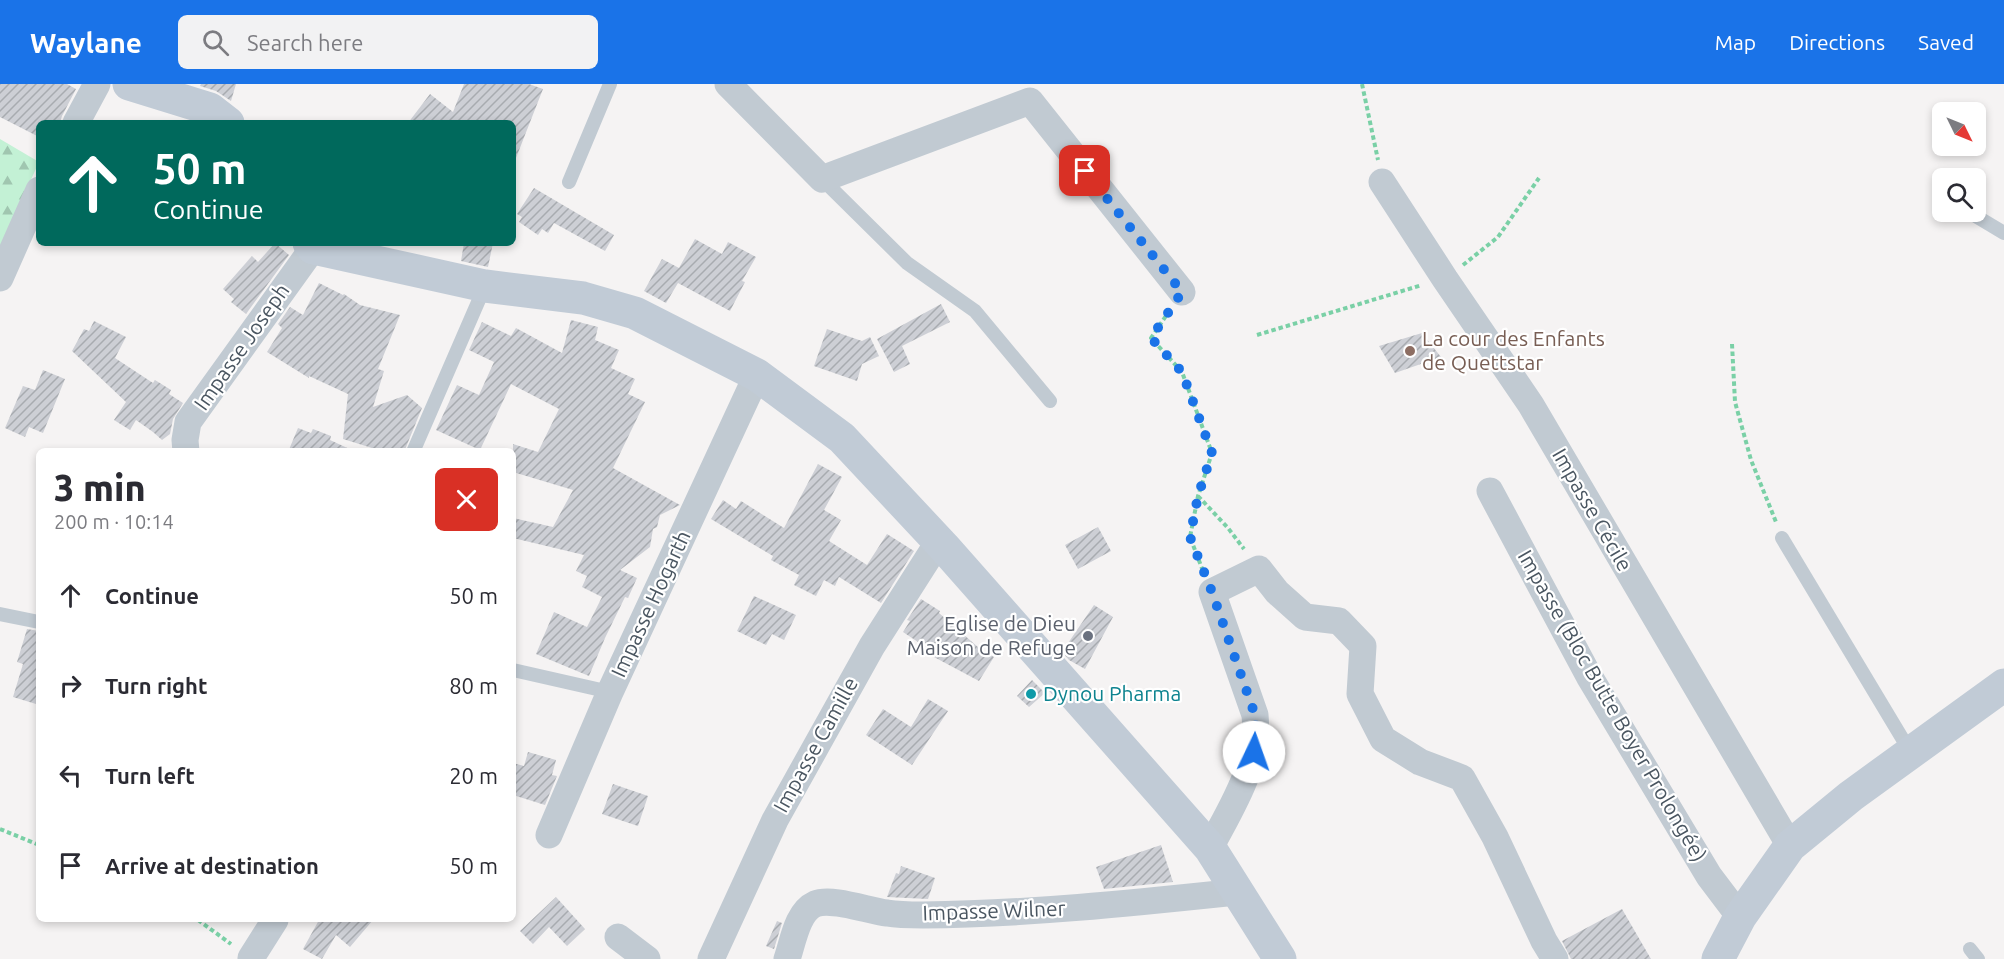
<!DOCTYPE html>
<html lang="en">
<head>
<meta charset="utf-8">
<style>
  :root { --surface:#fff; --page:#f2f2f3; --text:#2b2b33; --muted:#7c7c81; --accent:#1a73e8 }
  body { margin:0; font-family:Ubuntu,sans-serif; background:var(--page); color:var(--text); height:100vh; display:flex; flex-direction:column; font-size:22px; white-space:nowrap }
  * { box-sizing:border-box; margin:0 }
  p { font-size:20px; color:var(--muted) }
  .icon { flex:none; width:33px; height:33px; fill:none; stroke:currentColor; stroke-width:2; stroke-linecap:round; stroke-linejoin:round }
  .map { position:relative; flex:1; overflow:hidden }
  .details { position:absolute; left:36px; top:364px; width:480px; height:474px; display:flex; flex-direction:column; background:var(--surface); border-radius:9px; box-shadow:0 3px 9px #0003 }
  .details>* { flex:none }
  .top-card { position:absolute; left:36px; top:36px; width:480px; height:126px; border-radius:9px; box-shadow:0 3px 9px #0003; background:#00695c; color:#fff; overflow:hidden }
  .needle { width:39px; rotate:133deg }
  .controls { position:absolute; left:1932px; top:18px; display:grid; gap:12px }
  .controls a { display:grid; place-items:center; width:54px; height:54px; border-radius:9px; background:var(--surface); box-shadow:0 3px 9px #0003; font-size:30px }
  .pin { position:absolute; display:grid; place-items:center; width:51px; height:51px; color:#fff; margin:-26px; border-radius:12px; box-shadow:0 3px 9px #0006 }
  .me { position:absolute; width:66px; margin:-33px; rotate:3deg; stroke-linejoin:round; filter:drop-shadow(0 0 4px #0008) }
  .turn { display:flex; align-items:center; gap:21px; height:126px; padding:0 18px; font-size:27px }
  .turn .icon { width:78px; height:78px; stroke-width:2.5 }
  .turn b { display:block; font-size:42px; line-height:51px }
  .round { display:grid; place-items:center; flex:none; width:63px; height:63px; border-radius:9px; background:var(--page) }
  .head { display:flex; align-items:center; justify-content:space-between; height:102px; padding:0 18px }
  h1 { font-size:36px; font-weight:800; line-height:45px }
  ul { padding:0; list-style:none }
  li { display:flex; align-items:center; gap:18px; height:90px; padding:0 18px }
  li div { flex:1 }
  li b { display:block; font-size:22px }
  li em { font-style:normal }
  header { display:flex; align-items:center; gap:36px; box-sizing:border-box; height:84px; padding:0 30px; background:var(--accent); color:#fff }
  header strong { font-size:28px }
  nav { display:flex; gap:33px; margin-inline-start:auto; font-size:21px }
  .search { width:420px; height:54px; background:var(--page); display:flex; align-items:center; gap:15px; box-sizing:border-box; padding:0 21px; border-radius:9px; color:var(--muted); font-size:22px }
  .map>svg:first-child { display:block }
</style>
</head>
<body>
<header>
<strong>Waylane</strong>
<div class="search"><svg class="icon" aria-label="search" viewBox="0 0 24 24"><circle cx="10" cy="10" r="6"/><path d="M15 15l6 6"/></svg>Search here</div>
<nav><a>Map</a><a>Directions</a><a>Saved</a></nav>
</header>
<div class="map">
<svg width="2004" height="875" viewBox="0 0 2004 875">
  <defs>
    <pattern id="forest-firs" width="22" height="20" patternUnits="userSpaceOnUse" patternTransform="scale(1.5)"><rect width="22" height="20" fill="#c3f1d5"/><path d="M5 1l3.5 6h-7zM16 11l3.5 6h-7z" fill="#a0c6b0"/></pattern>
    <pattern id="building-hatch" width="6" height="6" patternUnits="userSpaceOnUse" patternTransform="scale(1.5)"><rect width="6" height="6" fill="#cdcfd5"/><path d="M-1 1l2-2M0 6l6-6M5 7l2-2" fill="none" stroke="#a8abb0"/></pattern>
  </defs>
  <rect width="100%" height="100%" fill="#f5f3f3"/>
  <path fill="url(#forest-firs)" d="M0,55L39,78L0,164Z"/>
  <path fill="url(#building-hatch)" d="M0,0H67L76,5L62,32L60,39H39V53L0,33Z
    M201,0H236L231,17L216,7L200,2Z
    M464,0H529L543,5L514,79L513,39H408L430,10L453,28Z
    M534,104L614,151L605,167L554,139L548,149L542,145L538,151L519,138L522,133L517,130Z
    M695,155L722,170L728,158L756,173L742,197L745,198L730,227L678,199L666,219L644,207L662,175L679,184Z
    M275,159L289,171L246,230L231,218L234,215L223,205L252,172L258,178Z
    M464,159H493L488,183L461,177Z
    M319,199L343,211L344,210L360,221L400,231L378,285L384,287L373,323L407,311L422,324L404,368H385L343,355L348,310L309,292V294L267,268L282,244L278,240L290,223L303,231Z
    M941,220L950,238L902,262L910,280L894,288L877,255Z
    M571,236L598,243L595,256L619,266L611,284L635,295L628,310L645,318L613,384L680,421L660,431L657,443L653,445L650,463L620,486L637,494L628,514L625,513L605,554L589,592L536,570L554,528L587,543L602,513L582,503L587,492L576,487L584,471L513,454V434L553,443L573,406L513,388V360L538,368L559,325L511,300L480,366L436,346L457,301L479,311L494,278L469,266L482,238L511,252L516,244L562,269Z
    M94,237L126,253L115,274L153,299L155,296L171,306L169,310L183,319L173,335L170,350L162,356L153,348L136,336L130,346L114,336L126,318L72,267L84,245L89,247Z
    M827,245L862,257L870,253L879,272L862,280L857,297L814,282Z
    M1422,249L1441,273L1395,289L1379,262Z
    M43,286L65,295L43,349L29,343L25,353L5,344L23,302L35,306Z
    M298,344L311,349L313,345L331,352L330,356L356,368H288Z
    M818,380L842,393L824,426L841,436L829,457L867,481L887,450L914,467L881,519L839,493L835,502L824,496L816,512L794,501L799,491L771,476L773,472L711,435L723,416L736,425L741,417L784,444Z
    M1098,443L1111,467L1078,485L1065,461Z
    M754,512L796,531L784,556L772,550L766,561L737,547Z
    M921,515L940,527L939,529L979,564L994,573L979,597L934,573L936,570L903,548L910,537L907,536Z
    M1094,521L1113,533L1085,585L1069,576L1062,568Z
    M27,545L39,547V610L36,620L13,613L23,580L17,578Z
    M1032,596L1045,609L1029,623L1017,612Z
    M928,615L948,627L912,681L866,651L883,625L911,643Z
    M528,668L556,676L552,691L557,692L545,721L513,711V679L524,682Z
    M613,700L648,712L638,742L602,730Z
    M1161,761L1173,798L1104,805L1096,783Z
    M901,782L935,794L928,815L887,813L896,789L899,790Z
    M556,813L585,845L567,862L549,843L533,860L520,847Z
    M1622,825L1651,875H1571L1562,857Z
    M318,836H373L350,863L336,851L322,875L303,865L319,836Z
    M777,837L782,839L774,865L766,862Z"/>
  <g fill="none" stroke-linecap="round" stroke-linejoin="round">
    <path stroke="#7ad0a6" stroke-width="4" stroke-dasharray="4.5 3" stroke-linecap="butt" d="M1362,0L1378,76
      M1463,181L1498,153L1539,94
      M1170,226L1151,254L1182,288L1212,369L1198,412L1190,453L1203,487
      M1257,251L1422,201
      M1732,260L1735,318L1751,376L1776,438
      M1198,412L1228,444L1244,465
      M0,745L39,761
      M198,836L231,860"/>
    <path stroke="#c1cad2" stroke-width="14" d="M822,95L907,179L975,227L1050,317
      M569,98L610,0
      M1969,128L2004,149
      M413,368L485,202
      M1782,454L1911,669
      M0,530L39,538
      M513,586L610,608
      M1970,865L1978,875"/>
    <path stroke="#c1cad2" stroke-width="27" d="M728,0L822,95L1030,17L1182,208
      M76,39L97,0
      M1382,98L1445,195L1531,321L1790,762
      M0,194L39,106
      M186,368L185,356L188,338L313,164
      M1490,407L1589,592L1709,792L1740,833
      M549,751L610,608L757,291
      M1210,764C1232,722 1260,680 1255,631L1212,508L1259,485L1277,508L1305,533L1339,537L1363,562L1360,610L1383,655L1420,678L1462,694L1495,753L1544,857L1555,875
      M618,853L647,875
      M251,874L275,836
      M711,875L775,736L872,562L939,457
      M787,875C793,858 797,828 815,820C832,813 869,827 887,829C899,831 912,831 923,831C1028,830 1132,819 1237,808"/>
    <path stroke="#c1cbd6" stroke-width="33" d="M129,0L210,25L228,39
      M309,159L313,164L485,202L583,214L635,229L757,291L842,354L944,463L1210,764L1280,875
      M1718,875L1740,833L1790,762L1851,712L2004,601"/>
  </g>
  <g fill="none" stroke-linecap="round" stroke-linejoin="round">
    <path stroke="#1a73e8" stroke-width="10" stroke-dasharray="0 18" d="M1085,87L1182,208L1151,254L1182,288L1212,369L1198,412L1190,453L1212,508L1255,631L1256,648L1254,668"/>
  </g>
  <circle fill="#8d6e63" stroke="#fff" stroke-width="2" cx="1410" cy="267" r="6"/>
  <circle fill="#6b7280" stroke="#fff" stroke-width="2" cx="1088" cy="552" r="6"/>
  <circle fill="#0f9aa8" stroke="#fff" stroke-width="2" cx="1031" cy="610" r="6"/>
  <g text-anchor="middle" stroke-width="4.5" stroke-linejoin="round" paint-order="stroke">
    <g font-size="21" fill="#785e54" stroke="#fff" text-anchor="start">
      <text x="1422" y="262">La cour des Enfants<tspan x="1422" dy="24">de Quettstar</tspan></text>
    </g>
    <g font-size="21" fill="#4a5661" stroke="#fff">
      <text transform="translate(242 263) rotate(-55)" y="7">Impasse Joseph</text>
      <text transform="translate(1592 426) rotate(60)" y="7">Impasse Cécile</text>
      <text transform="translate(651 520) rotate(-65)" y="7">Impasse Hogarth</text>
      <text transform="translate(1612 622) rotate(60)" y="7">Impasse (Bloc Butte Boyer Prolongée)</text>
      <text transform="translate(816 661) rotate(-61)" y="7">Impasse Camille</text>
      <text transform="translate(994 827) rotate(-2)" y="7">Impasse Wilner</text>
    </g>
    <g font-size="21" fill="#5b616d" stroke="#fff" text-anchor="end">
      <text x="1076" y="547">Eglise de Dieu<tspan x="1076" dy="24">Maison de Refuge</tspan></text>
    </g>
    <g font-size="21" fill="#0d838f" stroke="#fff" text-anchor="start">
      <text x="1043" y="617">Dynou Pharma</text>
    </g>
  </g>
</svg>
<div class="controls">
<a><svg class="needle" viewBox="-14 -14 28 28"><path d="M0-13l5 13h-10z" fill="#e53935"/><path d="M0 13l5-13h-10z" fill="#7c7c81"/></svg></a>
<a><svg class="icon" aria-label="search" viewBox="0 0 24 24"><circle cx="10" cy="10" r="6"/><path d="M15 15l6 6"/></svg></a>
</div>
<div class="pin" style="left:1085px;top:87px;background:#d93025"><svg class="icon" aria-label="arrive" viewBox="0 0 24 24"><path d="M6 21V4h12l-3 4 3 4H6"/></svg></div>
<svg class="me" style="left:1254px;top:668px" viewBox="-20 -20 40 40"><circle r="19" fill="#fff"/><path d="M0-13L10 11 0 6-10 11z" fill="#1a73e8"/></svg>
<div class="top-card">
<div class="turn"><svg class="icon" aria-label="ahead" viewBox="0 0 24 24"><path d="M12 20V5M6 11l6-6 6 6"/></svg><div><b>50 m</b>Continue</div></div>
</div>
<section class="details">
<div class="head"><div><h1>3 min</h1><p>200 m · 10:14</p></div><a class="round" style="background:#d93025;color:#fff"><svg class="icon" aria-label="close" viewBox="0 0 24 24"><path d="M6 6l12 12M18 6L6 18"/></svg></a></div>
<ul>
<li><svg class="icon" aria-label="ahead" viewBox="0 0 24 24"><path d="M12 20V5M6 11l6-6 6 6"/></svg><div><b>Continue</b></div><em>50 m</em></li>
<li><svg class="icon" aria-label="right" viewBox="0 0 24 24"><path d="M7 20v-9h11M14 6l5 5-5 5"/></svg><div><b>Turn right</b></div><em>80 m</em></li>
<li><svg class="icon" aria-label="left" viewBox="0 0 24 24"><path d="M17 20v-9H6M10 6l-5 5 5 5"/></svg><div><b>Turn left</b></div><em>20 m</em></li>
<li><svg class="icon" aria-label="arrive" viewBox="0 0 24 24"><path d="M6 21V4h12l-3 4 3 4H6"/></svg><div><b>Arrive at destination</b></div><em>50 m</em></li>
</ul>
</section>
</div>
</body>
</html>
